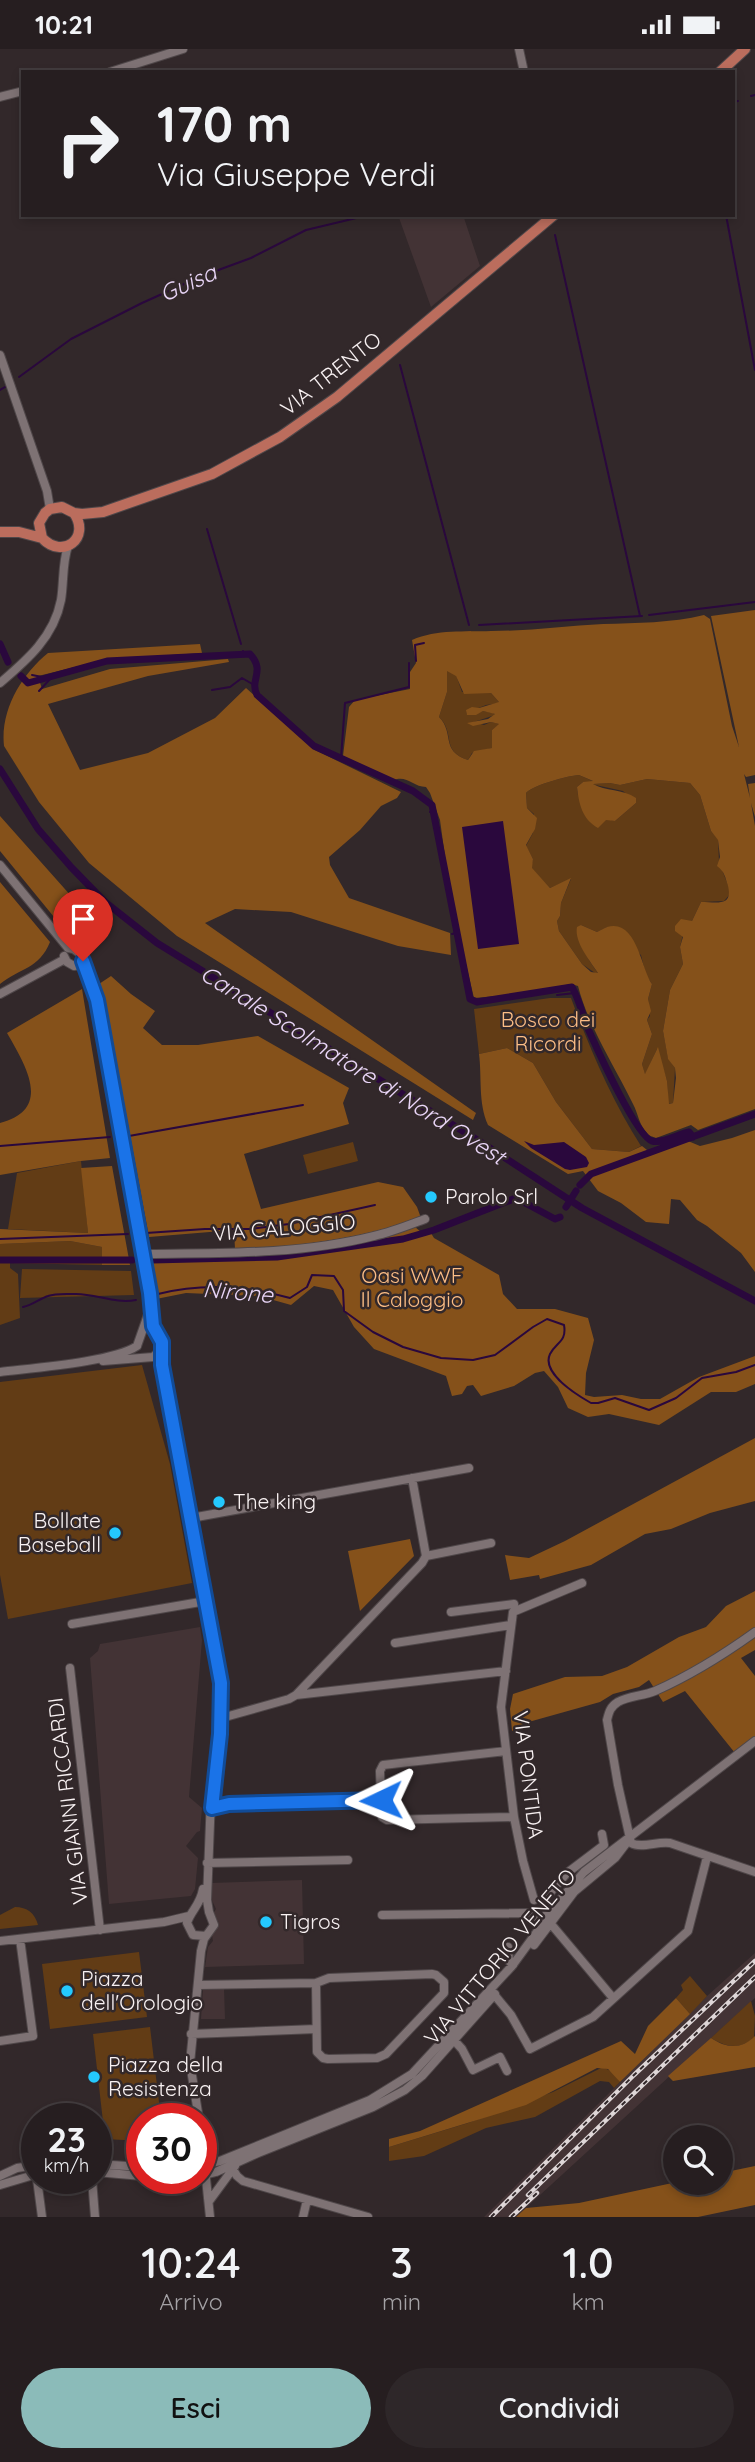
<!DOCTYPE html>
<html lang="it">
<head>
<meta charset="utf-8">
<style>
  :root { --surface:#261e20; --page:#2e2729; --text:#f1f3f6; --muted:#a4a2a5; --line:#423c3e; --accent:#8bbbb9 }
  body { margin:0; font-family:Quicksand,sans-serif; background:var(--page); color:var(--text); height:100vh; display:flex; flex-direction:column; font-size:26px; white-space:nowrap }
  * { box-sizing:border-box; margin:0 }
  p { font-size:23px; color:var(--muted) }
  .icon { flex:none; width:38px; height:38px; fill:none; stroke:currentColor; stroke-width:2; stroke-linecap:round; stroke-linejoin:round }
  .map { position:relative; height:2168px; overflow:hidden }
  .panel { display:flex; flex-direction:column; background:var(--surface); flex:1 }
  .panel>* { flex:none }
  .hud { position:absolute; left:21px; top:21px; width:714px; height:147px; border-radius:0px; box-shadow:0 4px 10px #0003,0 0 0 2px var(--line); background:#261e20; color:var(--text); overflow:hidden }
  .tools { position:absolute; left:663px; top:2076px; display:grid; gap:14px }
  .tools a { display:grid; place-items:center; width:70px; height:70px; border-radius:50%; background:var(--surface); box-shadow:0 4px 10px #0003,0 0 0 2px var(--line); font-size:35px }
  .speed { position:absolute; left:21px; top:2054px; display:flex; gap:14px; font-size:35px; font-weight:700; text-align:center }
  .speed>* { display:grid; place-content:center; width:91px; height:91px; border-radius:50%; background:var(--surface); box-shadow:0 4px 10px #0003,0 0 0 2px var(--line); line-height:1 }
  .speed small { font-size:18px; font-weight:400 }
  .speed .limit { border:10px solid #d22; background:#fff; color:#111 }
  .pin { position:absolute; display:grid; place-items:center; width:60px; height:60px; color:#fff; margin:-72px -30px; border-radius:50% 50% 50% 0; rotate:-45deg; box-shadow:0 0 7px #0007 }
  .pin .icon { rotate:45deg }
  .me { position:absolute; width:77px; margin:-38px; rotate:268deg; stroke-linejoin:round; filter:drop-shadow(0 0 5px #0008) }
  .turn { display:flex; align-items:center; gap:24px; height:147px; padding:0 21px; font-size:32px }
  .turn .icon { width:91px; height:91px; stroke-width:2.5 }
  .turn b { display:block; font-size:49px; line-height:60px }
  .eta { display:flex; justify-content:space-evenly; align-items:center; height:119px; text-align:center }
  .eta b { font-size:42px; font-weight:600; line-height:49px }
  .action { display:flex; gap:14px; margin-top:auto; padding:14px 21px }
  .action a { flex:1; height:80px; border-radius:42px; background:var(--accent); color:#111; font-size:28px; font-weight:600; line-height:80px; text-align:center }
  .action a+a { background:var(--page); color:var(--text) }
  .status { display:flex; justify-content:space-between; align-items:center; height:49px; padding:0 35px; background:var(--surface); direction:ltr }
  .status svg { height:19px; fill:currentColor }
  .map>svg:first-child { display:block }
</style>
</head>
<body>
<div class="status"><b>10:21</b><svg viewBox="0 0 49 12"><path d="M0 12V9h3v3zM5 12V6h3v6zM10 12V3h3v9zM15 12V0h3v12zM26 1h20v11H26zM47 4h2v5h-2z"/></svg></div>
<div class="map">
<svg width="755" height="2168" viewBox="0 0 755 2168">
  <rect width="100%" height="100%" fill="#32282a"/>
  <path fill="#433335" d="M398,166H463L480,217L431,258Z
    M200,1578L202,1591L189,1748L202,1759L200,1782L197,1783L186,1797L198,1809L195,1840L191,1847L109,1855L90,1609L98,1602L100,1595Z
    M302,1831L304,1915L205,1918L208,1898L213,1892L212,1886L216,1880L213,1865L216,1860L211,1849V1834Z
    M755,1904V1949L516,2168H484L707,1947Z
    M224,1939L225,1970H201L203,1940Z"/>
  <path fill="#623c15" d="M447,621L456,626L462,643L491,644L500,654L486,656L466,664L473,666L483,662L493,664L495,666L474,673L484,676L491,673L500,675L492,681L494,697L492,699L472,704L468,711C440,702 456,684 439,668L447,643Z
    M579,726L595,733H583L577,738L578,746L606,770L615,772L636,754L623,742L591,735L610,734L620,736L647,730L690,734L700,746L711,782L718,790L719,813L731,844L724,852L701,853L692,872H686L680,898L683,915L670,941L663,982L668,1009L675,1019L673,1054L668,1055L667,1032L657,1000L645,1026L642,1015L652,985L647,971L650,967L648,950L652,935L646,927L641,906L607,878L597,883L581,876C579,896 586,908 598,924V926L582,915L559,882L557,872L560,867L561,854L571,830L550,839L531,819L533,810L526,797L533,784L534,765L527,759L526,744C533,736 567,727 579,726Z
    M550,949H571C590,1000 612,1052 641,1097L629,1103L592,1100L556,1053L533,1014L507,999L479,1005L474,960Z
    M353,1093L358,1112L308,1125L303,1106Z
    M81,1112L88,1184L8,1180L17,1124Z
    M70,1192L102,1198V1216L10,1214V1219L18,1225L20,1269L0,1276V1195Z
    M22,1220L131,1222L134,1246L20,1249Z
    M142,1316L170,1415L192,1534L8,1570L0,1526V1333Z
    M15,1858C27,1858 35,1864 38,1876L0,1880V1866Z
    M139,1903L147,1968L50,1980L42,1915Z
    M690,1927L707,1947L690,1965L676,1949L683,1941L681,1936Z
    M751,1952L755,1967L754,1989C739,2001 726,1998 711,1989Z
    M150,1978L161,2070H142V2092L105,2090L93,1985Z
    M603,2018L614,2024L620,2033L614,2039L609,2033L600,2032L535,2068L486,2079L424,2107L389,2112V2098L468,2074L553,2043Z"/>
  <path fill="#85511a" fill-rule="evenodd" d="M755,561V726L746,728L744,725L750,749L748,735L755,734V768L751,754L755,777V1060L698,1081L691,1076L656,1089C652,1087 650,1088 647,1084C639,1076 638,1064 633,1055C614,1016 589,979 578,937L571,935L517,945L474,949L451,851L440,771L430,744L426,738C413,738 407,726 394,731L343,707L349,658L355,651L410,640V623L416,614L412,591C437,580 465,583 491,582C529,582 566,577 603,575C637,574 671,574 704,566L710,570L732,677L739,698L711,567ZM447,622L456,627L464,645L491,644L499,653L479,659L472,658L466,661L467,666H476L483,662L495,665L488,670L467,674L473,677L491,673L499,675L492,681V699L474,702L468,711C440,702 455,684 439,668L447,643ZM579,726L593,732L583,733L577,738C579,755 582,770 598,779L606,771L615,772L636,754V749C623,740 605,742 593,735L610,734L620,736L647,730L690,734L700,746L711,782L718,791L720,808L717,817C725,823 725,828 728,837C733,858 717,853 701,853L692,872L681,870L675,877V882L683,888L680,898L683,915L670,941L663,982L668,1010L675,1019L676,1029L673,1054L669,1055L667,1032L658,998L645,1025L642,1015L652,985L647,971L651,962L648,950L652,935C641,920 637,869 607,878C604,879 601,881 597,883L581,876L577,878C574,893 590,912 598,924L591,923L582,915L559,882L557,872L560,867L561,854L571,829L550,839L532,819L533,810L526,796L535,780L537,769L527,759L526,744C533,736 567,727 579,726Z
    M200,595L202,604L108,610L38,627L42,640L110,620L228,610L229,613L148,627L48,655L80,721L148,704L215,669L246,639L313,700L401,743L397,749L381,757L360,781L329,808L330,816L349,849L450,884L451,906L398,897L291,863L235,860L205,874L476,1064L473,1071L177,887L89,814L39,753L4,697C0,661 22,625 48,604Z
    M0,767L72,848L110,884L85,896L63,879L0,802Z
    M0,833L50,893C39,920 20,919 0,935Z
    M111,927L131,945L155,962L143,979L162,996H198L258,987L349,1039L343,1054L349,1075L244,1105L261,1160L378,1133L403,1138L417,1158L421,1169C360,1190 299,1198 235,1200L234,1181L149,1188L108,968L99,935Z
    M82,940L110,1109L81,1112L0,1126V1074C53,1060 26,1017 7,984Z
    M507,999L533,1014L556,1053L592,1100L629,1103L642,1097L652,1105L688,1092L700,1097L732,1089L755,1081V1223L741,1204L707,1177L697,1171L680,1151L671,1150L669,1175L646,1173L621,1154L598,1142L583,1122L568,1125L488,1076C478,1054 482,1028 479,1005Z
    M112,1117L130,1216H102V1198L70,1192L0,1195V1180L88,1184L81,1119Z
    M415,1178L421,1183L429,1181L434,1189L499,1226L503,1245L517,1260H555L588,1269L594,1291L586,1324L585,1346L594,1348L622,1346L641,1350H660L699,1328L755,1307V1335L736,1343H711L659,1376L609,1365L588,1368L568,1359L558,1338L544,1322L535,1324L514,1337L481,1347L473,1336L467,1337L462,1345L452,1347L446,1327L374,1300L354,1278L333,1241L314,1237L291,1256L259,1247L186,1244L156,1250L150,1209C238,1203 330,1206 415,1178Z
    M755,1389V1452L710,1464L671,1480L645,1485L591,1516L540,1530L539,1526L510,1531L505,1506L529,1509L565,1492Z
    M410,1490L414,1507L360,1562L348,1502Z
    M755,1542V1601L741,1609L755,1627V1687L735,1704L685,1642L663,1653L649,1631L639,1638L613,1645L600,1653L525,1674L512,1682L510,1660L513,1645L565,1628L602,1627L627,1618L679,1588L706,1578L726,1557Z
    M676,1949L690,1965L620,2033L608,2020L597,2019L526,2056L389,2098V2090L420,2082L621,1992L635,2005L648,1977Z
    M755,1987V2018L673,2032L668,2027L711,1989C726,1999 741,2001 755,1987Z
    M755,2117V2156L698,2168H516L526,2159L579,2154L677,2133H721V2124Z"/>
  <path fill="#2a083d" d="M503,772L519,895L478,900L462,778Z
    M524,1092L534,1096L564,1093L586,1108L589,1114L587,1118L570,1121L565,1120L531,1099Z"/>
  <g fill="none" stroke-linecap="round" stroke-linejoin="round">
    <path stroke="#2a083d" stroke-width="2" d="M751,47L755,46
      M733,53L738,52
      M726,166L755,321
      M555,186L640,567
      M400,316L469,576
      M19,328L71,290L142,254L202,227L251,209L306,181L369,166
      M0,341L5,338
      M207,480L241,595
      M649,566L755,553
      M479,576L642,567
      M243,602V604
      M416,612L415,596L424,594
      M32,626L47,629
      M212,641L230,638L242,629L254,636
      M39,642L52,628
      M341,709L345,654L409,638V614
      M430,763H435
      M452,885L456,884
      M557,946L575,944
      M129,1087L303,1056
      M0,1097L110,1088
      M146,1184L205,1180H251L289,1175L375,1156
      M0,1190L128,1185
      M158,1245C202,1234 248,1237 290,1249L307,1238L312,1226L334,1227L343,1241L344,1262L373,1283L403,1298L441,1309L473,1311L495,1306L533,1278L547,1270L564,1276C567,1293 556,1293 550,1305C541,1324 577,1346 591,1354H598L615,1349L649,1361L676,1349L702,1329L736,1323L755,1316
      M23,1258C33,1256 39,1250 48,1247C56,1244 67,1245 76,1245C97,1245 115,1255 136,1251"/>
    <path stroke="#2a083d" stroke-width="7" d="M0,595L8,613
      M21,627L28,634L107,612L250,605C266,623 249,630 257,646L314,697L413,742L432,756L470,950L477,953L572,938C580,952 583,969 590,984C598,1002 637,1088 652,1092C663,1095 678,1085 689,1083L693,1088
      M0,720L38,780L71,818L105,853L157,894L479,1092L582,1159L755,1252
      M580,1136L591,1125L755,1065
      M566,1158L576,1142
      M0,1211H132
      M152,1211L277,1208L403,1190L434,1181L516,1149L555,1170L560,1168"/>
    <g stroke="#4f4749" stroke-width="10">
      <path id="minor" d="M519,0L524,23
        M110,23L183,0
        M0,48L23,42
        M0,306L47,442L50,460
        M0,634C27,611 54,588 61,551C64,533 62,515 68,497
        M0,816L68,899
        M68,899C86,899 93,935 97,951L150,1244L153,1277L161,1293L162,1316L218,1612L222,1651L215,1747L212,1753
        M64,907L67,913L74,917L80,916L83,912
        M0,945L65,910
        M143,1205C219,1204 299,1206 374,1187C392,1183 409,1176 425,1170
        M137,1297L150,1260
        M103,1312L153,1308L161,1301
        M0,1323C32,1319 113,1313 137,1297
        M412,1429L426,1507
        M191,1469L469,1419
        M426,1507L491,1494
        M451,1563L514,1555
        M72,1575L206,1552
        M755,1583C723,1606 691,1626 655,1642C643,1647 629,1647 618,1653C610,1658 609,1663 607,1671L618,1736L631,1794C642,1800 657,1792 670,1794L755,1823
        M395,1594L511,1576
        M70,1619L100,1881
        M296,1646L422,1514L426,1507
        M218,1670L289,1650L296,1646L506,1622
        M381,1751L380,1722L383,1716L506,1702
        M212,1759L229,1755L381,1751L382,1768L387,1771L514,1768
        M602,1785L604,1796L567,1824L543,1852L551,1875L613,1949
        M207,1814L348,1811
        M203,1840C200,1857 191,1861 187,1874L193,1886L206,1887
        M534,1851L523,1812L514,1768L501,1658L513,1563L582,1534
        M382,1866L528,1864L548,1874
        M0,1892L164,1873L189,1867
        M534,1896L574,1843L615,1809L628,1792
        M508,1898L509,1912L513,1916
        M432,1925L436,1926L444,1933V1944L386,2005L377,2009L328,2010L323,2009L317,2003L316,1934L329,1929Z
        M198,1936L316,1934
        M492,1943L511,1966L530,2000L593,1968L688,1882L707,1808
        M191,1985L316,1980
        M451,1988L462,2000L473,2021L500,2008L507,2022
        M0,1992L33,1987L20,1890
        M199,2070L190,2014L201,1902L204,1890L214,1876L209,1863L207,1851L211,1748
        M201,2082L210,2168
        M96,2115L142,2118
        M201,2116L220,2112L370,2051L412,2025L512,1917L561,1850L584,1823L755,1692
        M230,2116L237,2127L243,2132L368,2168
        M96,2123L142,2127
        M0,2127L17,2119L37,2116
        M201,2127L216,2123L258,2104L373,2058L405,2041L422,2027L495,1945
        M37,2130L42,2168
        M92,2130L95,2168
        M0,2136L37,2125
        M210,2151L235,2117
        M303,2168L307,2151"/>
    </g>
    <g stroke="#4f4749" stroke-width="12">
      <path id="major" d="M720,23L745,0
        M74,464C91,489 63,511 42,489L39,474L45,464L50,460L62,458L74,464L82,465L103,463L212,425L280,388L337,348L554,166
        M0,483H19L42,489"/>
    </g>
    <use href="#minor" stroke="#7e7274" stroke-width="8"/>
    <use href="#major" stroke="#bb6d5d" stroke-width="10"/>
    <g stroke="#ded6d7" stroke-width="4.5">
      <path id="rail" d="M528,2146L755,1928
        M491,2168L634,2026L755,1912
        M511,2168L537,2144"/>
    </g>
    <use href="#rail" stroke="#32282a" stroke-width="2" stroke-dasharray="5" stroke-linecap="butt"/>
  </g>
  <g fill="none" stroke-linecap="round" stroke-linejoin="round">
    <g stroke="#114b97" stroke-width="18">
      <path id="route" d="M83,912L97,951L150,1244L153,1277L162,1293V1316L221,1634L220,1685L212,1759L229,1755L381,1751"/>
    </g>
    <use href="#route" stroke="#1a73e8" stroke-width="12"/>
  </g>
  <g fill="#24c9fe" stroke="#32282a" stroke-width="2.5">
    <circle cx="431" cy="1148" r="7"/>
    <circle cx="219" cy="1453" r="7"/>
    <circle cx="115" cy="1484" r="7"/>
    <circle cx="266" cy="1873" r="7"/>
    <circle cx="67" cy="1942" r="7"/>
    <circle cx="94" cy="2028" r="7"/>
  </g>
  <g text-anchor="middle" stroke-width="5" stroke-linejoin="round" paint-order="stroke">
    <g font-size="21" fill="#f8f1f2" stroke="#32282a">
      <text transform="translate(331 325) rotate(-38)" y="7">VIA TRENTO</text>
      <text transform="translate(284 1179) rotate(-5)" y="7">VIA CALOGGIO</text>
      <text transform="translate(528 1726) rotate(83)" y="7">VIA PONTIDA</text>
      <text transform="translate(68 1752) rotate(-97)" y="7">VIA GIANNI RICCARDI</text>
      <text transform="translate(500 1908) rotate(-50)" y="7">VIA VITTORIO VENETO</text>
    </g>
    <g font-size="21" fill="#fcbd85" stroke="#32282a">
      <text x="548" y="978">Bosco dei<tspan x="548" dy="24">Ricordi</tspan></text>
      <text x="412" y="1234">Oasi WWF<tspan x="412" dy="24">Il Caloggio</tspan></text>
    </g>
    <g font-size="21" fill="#f8f1f2" stroke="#32282a" text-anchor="start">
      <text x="445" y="1155">Parolo Srl</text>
      <text x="233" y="1460">The king</text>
      <text x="101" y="1479" text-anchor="end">Bollate<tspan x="101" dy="24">Baseball</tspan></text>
      <text x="280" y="1880">Tigros</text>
      <text x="81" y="1937">Piazza<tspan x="81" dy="24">dell'Orologio</tspan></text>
      <text x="108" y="2023">Piazza della<tspan x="108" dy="24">Resistenza</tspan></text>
    </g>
    <g font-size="23" font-style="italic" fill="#e9d5f7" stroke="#32282a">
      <text transform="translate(188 234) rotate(-24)" y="8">Guisa</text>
      <text transform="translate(353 1016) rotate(32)" y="8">Canale Scolmatore di Nord Ovest</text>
      <text transform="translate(238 1243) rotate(5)" y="8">Nirone</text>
    </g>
  </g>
</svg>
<div class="tools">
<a><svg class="icon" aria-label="search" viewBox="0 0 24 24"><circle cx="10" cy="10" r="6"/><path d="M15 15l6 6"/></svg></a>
</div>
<div class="speed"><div>23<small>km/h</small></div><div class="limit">30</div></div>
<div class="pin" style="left:83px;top:912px;background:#d93025"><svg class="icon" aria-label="arrive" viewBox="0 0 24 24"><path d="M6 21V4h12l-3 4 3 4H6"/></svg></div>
<svg class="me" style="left:381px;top:1751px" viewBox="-20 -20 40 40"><path d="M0-17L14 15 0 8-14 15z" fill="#1a73e8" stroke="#fff" stroke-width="4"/></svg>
<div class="hud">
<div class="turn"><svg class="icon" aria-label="right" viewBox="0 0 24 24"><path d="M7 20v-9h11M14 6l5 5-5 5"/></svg><div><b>170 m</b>Via Giuseppe Verdi</div></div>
</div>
</div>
<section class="panel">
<div class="eta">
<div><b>10:24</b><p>Arrivo</p></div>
<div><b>3</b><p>min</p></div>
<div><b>1.0</b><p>km</p></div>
</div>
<div class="action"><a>Esci</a><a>Condividi</a></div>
</section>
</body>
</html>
